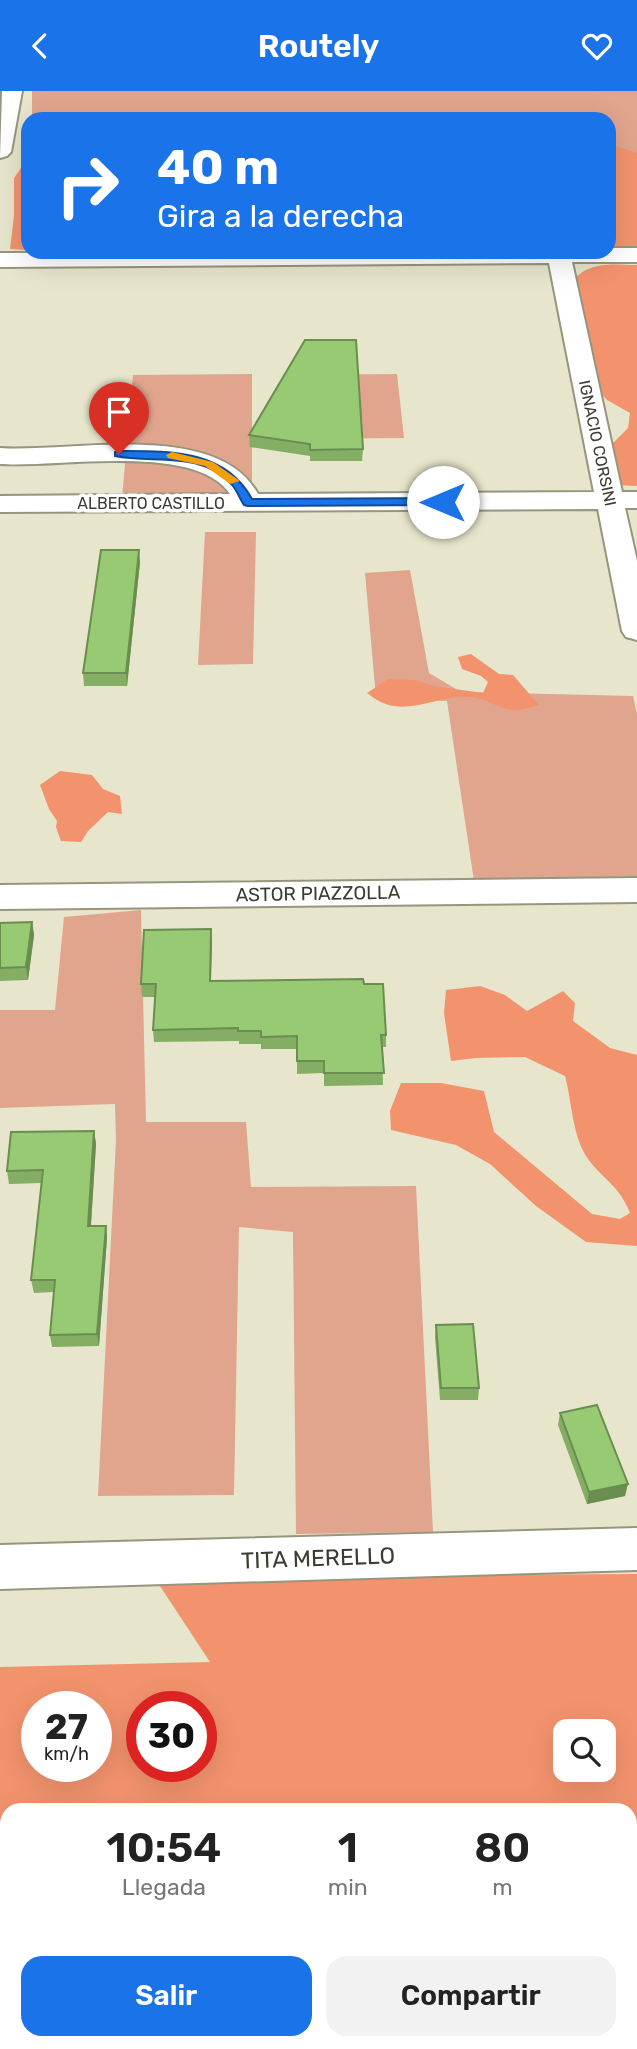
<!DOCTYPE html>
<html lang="es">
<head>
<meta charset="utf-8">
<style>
  :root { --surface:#fff; --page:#f2f2f2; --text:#222; --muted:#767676; --accent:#1a73e8 }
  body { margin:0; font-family:Rubik,sans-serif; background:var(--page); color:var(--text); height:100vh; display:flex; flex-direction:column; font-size:26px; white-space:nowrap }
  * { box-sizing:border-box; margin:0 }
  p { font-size:23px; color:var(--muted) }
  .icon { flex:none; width:38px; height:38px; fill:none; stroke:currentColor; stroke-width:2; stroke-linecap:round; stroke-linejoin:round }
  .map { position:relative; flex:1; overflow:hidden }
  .sheet { position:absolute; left:0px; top:1712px; width:637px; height:247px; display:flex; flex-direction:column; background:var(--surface); border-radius:21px 21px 0 0; box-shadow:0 7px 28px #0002 }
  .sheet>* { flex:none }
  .guide { position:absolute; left:21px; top:21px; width:595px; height:147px; border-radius:21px; box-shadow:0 7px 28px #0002; background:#1a73e8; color:#fff; overflow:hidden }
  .tools { position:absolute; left:553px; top:1628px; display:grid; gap:14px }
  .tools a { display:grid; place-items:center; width:63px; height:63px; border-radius:14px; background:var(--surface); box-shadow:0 7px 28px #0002; font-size:35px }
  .speed { position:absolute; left:21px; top:1600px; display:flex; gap:14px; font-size:35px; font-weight:700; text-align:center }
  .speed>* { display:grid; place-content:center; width:91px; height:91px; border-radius:50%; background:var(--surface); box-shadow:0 7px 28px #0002; line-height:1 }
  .speed small { font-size:18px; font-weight:400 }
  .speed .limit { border:10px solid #d22; background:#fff; color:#111 }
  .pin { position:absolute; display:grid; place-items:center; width:60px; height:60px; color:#fff; margin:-72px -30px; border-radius:50% 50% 50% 0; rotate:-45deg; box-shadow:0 0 7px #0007 }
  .pin .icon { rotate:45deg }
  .me { position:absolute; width:77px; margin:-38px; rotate:270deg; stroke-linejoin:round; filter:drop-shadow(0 0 5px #0008) }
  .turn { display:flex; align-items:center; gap:24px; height:147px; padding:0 21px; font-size:32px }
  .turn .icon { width:91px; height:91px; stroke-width:2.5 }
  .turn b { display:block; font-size:49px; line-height:60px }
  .eta { display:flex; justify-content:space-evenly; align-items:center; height:119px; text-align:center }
  .eta b { font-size:42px; font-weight:600; line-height:49px }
  .action { display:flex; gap:14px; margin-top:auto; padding:14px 21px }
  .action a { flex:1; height:80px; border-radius:21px; background:var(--accent); color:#fff; font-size:28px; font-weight:600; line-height:80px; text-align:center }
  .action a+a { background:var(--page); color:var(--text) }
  header { display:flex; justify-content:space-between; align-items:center; height:91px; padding:0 21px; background:var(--accent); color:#fff; font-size:32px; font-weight:600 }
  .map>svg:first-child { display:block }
</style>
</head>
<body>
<header><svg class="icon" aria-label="back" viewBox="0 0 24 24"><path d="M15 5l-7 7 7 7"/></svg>Routely<svg class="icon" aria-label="heart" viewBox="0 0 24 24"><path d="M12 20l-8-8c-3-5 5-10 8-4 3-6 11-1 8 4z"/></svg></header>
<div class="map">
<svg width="637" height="1958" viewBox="0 0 637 1958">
  <rect width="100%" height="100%" fill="#e7e5cb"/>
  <path fill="#e1a58e" d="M32,0H637V78H609V28H32Z
    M252,283V405L122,407L133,284Z
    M397,283L404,347L297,348L295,284Z
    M205,441H256L253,573L198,574Z
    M410,479L429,582L461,601L633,605L637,623V785L474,790L447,610L376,607L365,482Z
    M141,819L146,1031H246L251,1096L416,1095L433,1441L296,1443L293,1141L239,1136L234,1404L98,1405L116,1049L115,1013L0,1017V919H55L64,826Z"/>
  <path fill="#f3936d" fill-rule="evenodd" d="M609,53L637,62V157H609Z
    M28,67V159L10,158L14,125V87Z
    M637,174V395L615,394L613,352L628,337L630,322L607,309L598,299L565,197C587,170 605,173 637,174Z
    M471,563L499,583L513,584L539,614C531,616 520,620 512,619C497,617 485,606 466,606C429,605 402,631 367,602L388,588L415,589L434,595L483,602L488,591L481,585L462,578L458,566Z
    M60,680L92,684L103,698L120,705L122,723L108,721L88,740L81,751L61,750L56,736L57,730L49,718L40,694Z
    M480,895L505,904L527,920L563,900L575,912L573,930L610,957L637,964V1155L586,1151L536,1115L490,1073L456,1054L391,1039L390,1020L401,992H441L484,1000L494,1041L592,1123L620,1128L630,1122C619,1093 601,1088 586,1065C572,1042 572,1011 565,985L525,966L475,967L451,970L444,922L446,899Z
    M637,1483V1958H0V1576L210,1571L154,1486ZM37,1615H96V1675H37ZM142,1615H201V1675H142ZM565,1640H604V1678H565ZM7,1718H630V1951H7Z"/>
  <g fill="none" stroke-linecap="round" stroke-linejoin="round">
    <g stroke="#97957e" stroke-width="4">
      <path id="minor" d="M2,0H22L11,61L7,65L0,67Z
        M609,157H637V171H572L622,401H637V417H625L637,470V549L626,546L622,540L598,418L0,421V405L230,403C196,351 57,377 0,373V357C71,362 217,328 258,403L594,401L549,172L0,176V162L609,161Z
        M637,787V811L0,818V794Z
        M637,1437V1479L0,1498V1454Z"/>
    </g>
    <use href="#minor" fill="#fff" fill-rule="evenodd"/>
  </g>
  <path fill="#83ae63" d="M249,344L363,358L362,370H310V365L250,356Z
    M140,471L127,595H84L83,582Z
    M32,831L34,844L28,889L0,890V832Z
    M212,851L211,890L364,893L386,944V956H382L383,994L324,995V982L297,983V958H261V953H239V950L154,951L153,939L155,906H142L141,893Z
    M94,1040L96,1053L91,1135H106L107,1147L99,1255L52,1256L50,1244L54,1201L34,1202L31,1189L42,1092L9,1093L7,1080Z
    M436,1234L479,1297L478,1309H440L435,1246Z
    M560,1322L625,1405L587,1413L558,1334Z"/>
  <path fill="#6a8d50" d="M139,459L140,471L127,595L126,582Z
    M32,831L34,844L28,889L26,876Z
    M211,838L212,851L210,902V890Z
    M94,1040L96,1053L90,1147L88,1135Z
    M106,1135L107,1147L99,1255L97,1243Z
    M628,1393L625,1405L587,1413L589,1401Z"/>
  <path fill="#98ca73" stroke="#6a8d50" stroke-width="2" d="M305,249H356L363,358L310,359V353L249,344Z
    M101,459H139L126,582H83Z
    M32,831L26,876L0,877V832Z
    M211,838L210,890L363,888L364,893H383L386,944H381L384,982H324V970H297V945L261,946V940H238V937L153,939L156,893H141L144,839Z
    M94,1040L88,1135H106L97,1243L50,1244L55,1189H31L43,1079L7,1080L11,1041Z
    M473,1233L479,1297H441L436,1234Z
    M597,1314L628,1393L589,1401L560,1322Z"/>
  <path fill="#1a73e8" stroke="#114b97" stroke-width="2" d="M119,360C169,360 225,358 252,408L443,407L448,411L443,414L248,415L244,414C240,408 237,400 233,395C203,359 154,373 115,365V361Z"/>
  <path fill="#f59e0b" d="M172,361L213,371L240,390L230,393L205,375L168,367L166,364Z"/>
  <g text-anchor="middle" stroke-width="7" stroke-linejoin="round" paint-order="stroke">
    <g font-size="16" fill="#3d3c32" stroke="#fff">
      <text transform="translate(598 352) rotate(78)" y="6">IGNACIO CORSINI</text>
      <text x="151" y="418">ALBERTO CASTILLO</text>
    </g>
    <g font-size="19" fill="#3d3c32" stroke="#fff">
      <text transform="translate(318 802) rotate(-1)" y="7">ASTOR PIAZZOLLA</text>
    </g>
    <g font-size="23" fill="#3d3c32" stroke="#fff">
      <text transform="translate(318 1467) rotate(-2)" y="8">TITA MERELLO</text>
    </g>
  </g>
</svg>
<div class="tools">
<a><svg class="icon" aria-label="search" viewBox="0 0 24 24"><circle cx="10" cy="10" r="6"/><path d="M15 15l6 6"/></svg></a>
</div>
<div class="speed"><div>27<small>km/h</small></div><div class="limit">30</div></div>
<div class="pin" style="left:119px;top:363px;background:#d93025"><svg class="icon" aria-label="arrive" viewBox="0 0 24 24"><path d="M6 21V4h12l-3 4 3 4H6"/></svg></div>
<svg class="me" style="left:443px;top:411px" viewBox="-20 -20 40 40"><circle r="19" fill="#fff"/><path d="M0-13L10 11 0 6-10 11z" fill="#1a73e8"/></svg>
<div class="guide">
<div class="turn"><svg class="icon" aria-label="right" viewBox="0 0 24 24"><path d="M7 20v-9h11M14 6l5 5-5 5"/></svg><div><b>40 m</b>Gira a la derecha</div></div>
</div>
<section class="sheet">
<div class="eta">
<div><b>10:54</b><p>Llegada</p></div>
<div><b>1</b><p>min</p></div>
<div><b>80</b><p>m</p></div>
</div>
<div class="action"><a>Salir</a><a>Compartir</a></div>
</section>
</div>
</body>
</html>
